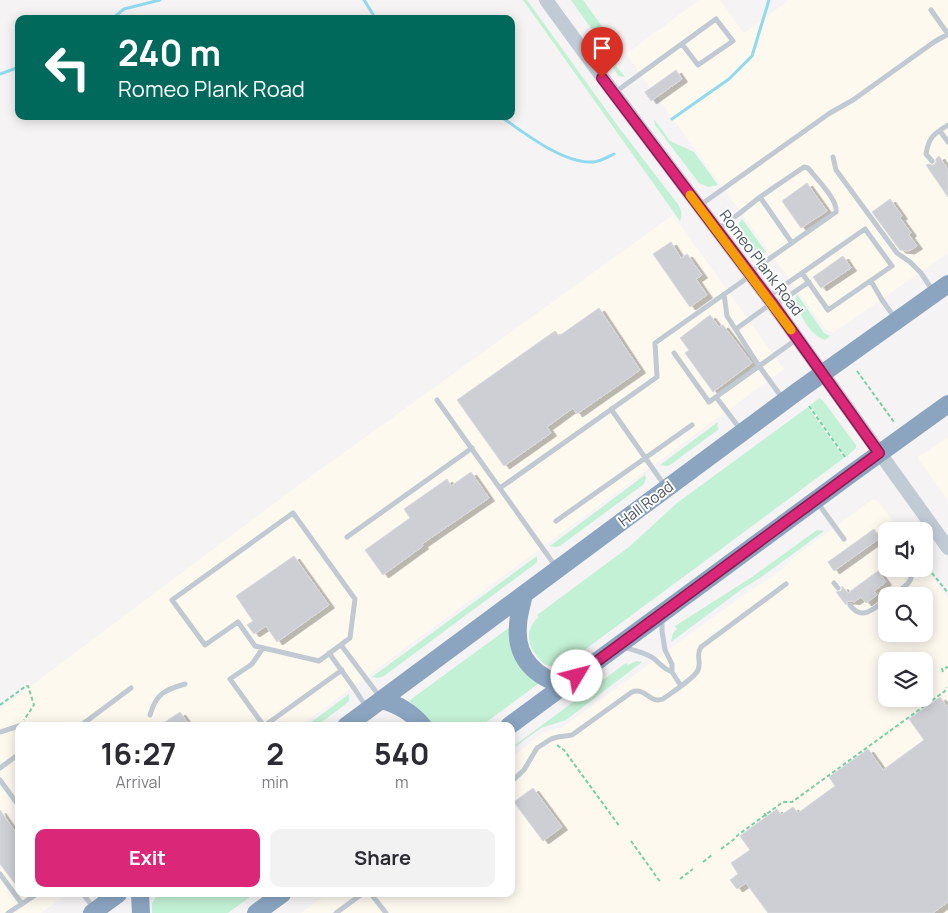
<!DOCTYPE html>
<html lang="en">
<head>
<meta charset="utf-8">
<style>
  :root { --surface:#fff; --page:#f2f2f3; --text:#2b2b33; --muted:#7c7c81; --accent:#db2777 }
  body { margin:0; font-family:Manrope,sans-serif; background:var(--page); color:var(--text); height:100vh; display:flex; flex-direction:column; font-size:19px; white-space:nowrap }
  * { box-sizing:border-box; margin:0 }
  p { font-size:16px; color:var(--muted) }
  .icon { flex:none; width:28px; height:28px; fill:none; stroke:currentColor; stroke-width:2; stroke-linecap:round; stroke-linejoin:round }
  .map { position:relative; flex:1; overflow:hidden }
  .panel { position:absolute; left:15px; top:722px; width:500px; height:175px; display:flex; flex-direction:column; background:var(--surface); border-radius:10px; box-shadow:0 2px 12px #0003 }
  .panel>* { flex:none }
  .banner { position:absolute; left:15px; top:15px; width:500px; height:105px; border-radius:10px; box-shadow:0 2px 12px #0003; background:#00695c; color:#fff; overflow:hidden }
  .buttons { position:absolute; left:878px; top:522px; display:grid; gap:10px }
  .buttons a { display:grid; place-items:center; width:55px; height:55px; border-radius:10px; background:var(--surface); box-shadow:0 2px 12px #0003; font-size:25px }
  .pin { position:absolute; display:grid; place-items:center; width:42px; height:42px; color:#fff; margin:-51px -21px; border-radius:50% 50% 50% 0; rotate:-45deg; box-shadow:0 0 5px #0007 }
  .pin .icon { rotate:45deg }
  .me { position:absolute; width:55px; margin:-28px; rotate:53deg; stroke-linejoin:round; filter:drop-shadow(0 0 4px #0008) }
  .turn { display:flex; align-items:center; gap:18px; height:105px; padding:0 20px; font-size:22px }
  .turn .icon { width:65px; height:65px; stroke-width:2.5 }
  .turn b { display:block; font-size:35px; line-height:42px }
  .eta { display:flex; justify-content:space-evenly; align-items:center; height:85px; text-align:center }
  .eta b { font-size:30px; font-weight:700; line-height:35px }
  .button { display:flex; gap:10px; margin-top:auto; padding:10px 20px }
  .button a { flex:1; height:58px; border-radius:10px; background:var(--accent); color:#fff; font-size:20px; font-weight:700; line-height:58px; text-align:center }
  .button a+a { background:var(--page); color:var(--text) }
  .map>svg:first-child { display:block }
</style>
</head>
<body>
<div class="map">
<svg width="948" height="913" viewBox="0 0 948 913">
  <defs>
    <filter id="shadow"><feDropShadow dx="5.5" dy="3" stdDeviation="0" flood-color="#0004"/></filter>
  </defs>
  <rect width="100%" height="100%" fill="#f5f3f3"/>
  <path fill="#fdf9ef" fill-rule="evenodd" d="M699,0H720L744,33L789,0H948V253L833,333L826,330L626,54Z
    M673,215L784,369L300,726H19V894H67L41,913H0V709L292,490Z
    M948,437V500L918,459V456L925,453Z
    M873,499L879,502L900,531H886V569H924V565L948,599V913H301L327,894H511V758L543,733L566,725L749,591L766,581L781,570L799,553ZM886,596H924V634H886ZM886,661H924V699H886Z"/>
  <path fill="#c3f1d5" d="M523,0H527L617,125L677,203C681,209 683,214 680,221Z
    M571,0H583L622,54L616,66L625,77L619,76L617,74L598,38Z
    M654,119L670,141L694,152L718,185L708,187L699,183L655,125Z
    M742,219L766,252C763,254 762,255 758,255C750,254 737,233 737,226Z
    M797,294L824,333L830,336L825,340C808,334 801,315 795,300Z
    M820,398L824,402L856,445V448L846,457L810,405Z
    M808,407L844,458L567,663L564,661C561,663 558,666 554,666C546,667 541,662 537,656C527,644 525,628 539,617L537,615L629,547L677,503Z
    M718,422V423L717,426L719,429L670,465L667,466L660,465Z
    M645,475L646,478L644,484L560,546L556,547L550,546Z
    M817,530L824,531L763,576L742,589L671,642L673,633L677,629L675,626L752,577Z
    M537,556V562L535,564L384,676L378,678L372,677Z
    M510,627L538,684L481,726H432L419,709L410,702V700Z
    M637,661L642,662L566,720L541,728L511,750V748L626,663L628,665Z
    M349,694V700L346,704L316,726H306Z
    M157,894H254L228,913H152V904Z"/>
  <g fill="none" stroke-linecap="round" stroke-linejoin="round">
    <path stroke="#90daee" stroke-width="3" d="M364,0L376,19
      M112,19L124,9L160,0
      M0,74L19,67
      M500,116C523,132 563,164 593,162C599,162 608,157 614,154
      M672,119L729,79L752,56L769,0"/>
  </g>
  <path fill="#cdcfd5" stroke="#d7d9de" filter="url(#shadow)" d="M676,70L682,79L651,101L645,92Z
    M939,156L948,169V197L926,165L929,164L931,165H934L936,162V159Z
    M807,183L827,211L801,228L782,201Z
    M890,199L902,216L900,218L911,233L909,235L917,246L909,251L900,250L872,212Z
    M671,242L681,258L687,254L702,275L696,279L707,295L690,307L653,254Z
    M843,256L851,268L821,288L813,277Z
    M599,308L640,370L577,414L573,408L547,427L551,433L504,466L457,400L555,331L559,336Z
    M710,315L719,327L723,325L752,363L713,392L685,353L689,350L680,338Z
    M471,472L489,498L422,544L423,546L383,575L365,550L410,518L404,509L447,479L451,486Z
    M874,529L880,538L834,571L828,562Z
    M294,556L329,605L277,642L266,626L254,634L247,625L253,621L236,596Z
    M878,571L886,582L874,591L877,595L866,603L861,597L854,602L851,601H847L846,605L836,592L841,591L842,588V586L848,593Z
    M940,697L948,707V902L933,913H768L746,883L737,889L730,880L738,874L731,863L750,850L740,836L777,809L781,815L793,807L798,813L835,786L829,777L868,749L883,770L924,740L909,719Z
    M180,712L190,726H159Z
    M533,788L562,827L543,841L514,802Z
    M0,810L19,837V889L0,864Z"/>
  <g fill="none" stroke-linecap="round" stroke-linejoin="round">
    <path stroke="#7ad0a6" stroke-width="2" stroke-dasharray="4 2.5" stroke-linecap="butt" d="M857,371L894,422
      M809,406L845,457
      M932,573L948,593
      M943,672L942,669L948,667
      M922,703L924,708
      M0,705L26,686H28L34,705L24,720
      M557,745L564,750L620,827
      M764,813L767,817
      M631,841L661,883
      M721,849L733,840L738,835L783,802H792L945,691L946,687
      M703,862L712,855
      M680,879L693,869"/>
    <path stroke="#c1cad2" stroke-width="5" d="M931,10L948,34
      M614,93L716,19L733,41L698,65L682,44
      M940,131L948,142
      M833,157L836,170L897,253L910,262L921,273L933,291
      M932,161L926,154C929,136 934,134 948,125
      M760,197L792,243
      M699,206L830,113L853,100L934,42L948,34
      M718,229L740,213L760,197L804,167L808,168C816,178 838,200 836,212L749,273
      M871,281L882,300L895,318
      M724,294L727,316L759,366L783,399
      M769,296L865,229L892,266L828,310L802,273
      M774,306L809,282
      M736,329L772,303
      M674,353L709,402L797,339
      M716,397L741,430
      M437,400L556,567
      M611,409L665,486
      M500,488L657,377L655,343L750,276
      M817,502L844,539
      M293,513L355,599L350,638L319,661L255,646L238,622L205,645L172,600Z
      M556,521L692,425
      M347,537L472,448
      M834,583L838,588
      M891,596C901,589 915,583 911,569
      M850,605C862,622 874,608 886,600
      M662,619V631L665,650L672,664V672L681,686
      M341,645L380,697
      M623,647C633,650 644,652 653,658C661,664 662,668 672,672
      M263,648L252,664L230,679L264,726
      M329,653L354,688L367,708
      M150,715C156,694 164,690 185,684
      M80,726L131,688
      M264,726L342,670
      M0,732L19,726
      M0,768L19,754
      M0,780L19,806
      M511,782L524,770L537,748L551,739L558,737L572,735L632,692C646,687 649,704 663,699C671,693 695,678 698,670C702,661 695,656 701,647L786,584
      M0,874L22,904
      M83,894L93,907
      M371,894L386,913
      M8,913L37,894
      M336,913L362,894"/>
    <path stroke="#c1cbd6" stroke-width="14" d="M546,0L614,93L772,303L948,548"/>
    <path stroke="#8ba5c1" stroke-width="18" d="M524,594C522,605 518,615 518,626C515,658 536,678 565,685
      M382,700C399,705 411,712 423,726
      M346,726L798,391L948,284
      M509,726L851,474L948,404
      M140,894L141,913
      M92,913L118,894
      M256,913L282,894"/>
  </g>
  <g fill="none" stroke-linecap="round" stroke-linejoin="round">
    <g stroke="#8e194d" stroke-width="12">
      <path id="route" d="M577,676L879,453L772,303L602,78"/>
    </g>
    <use href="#route" stroke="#db2777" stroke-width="9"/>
    <path stroke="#f59e0b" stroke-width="9" d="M690,195L791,330"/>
  </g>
  <g text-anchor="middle" stroke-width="4" stroke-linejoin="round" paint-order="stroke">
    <g font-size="15" fill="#4a5661" stroke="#fff">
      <text transform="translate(761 263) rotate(53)" y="5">Romeo Plank Road</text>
      <text transform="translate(646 504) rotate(-37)" y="5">Hall Road</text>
    </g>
  </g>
</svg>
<div class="buttons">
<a><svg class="icon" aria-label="sound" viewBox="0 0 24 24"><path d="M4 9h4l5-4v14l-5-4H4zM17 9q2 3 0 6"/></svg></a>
<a><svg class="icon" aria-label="search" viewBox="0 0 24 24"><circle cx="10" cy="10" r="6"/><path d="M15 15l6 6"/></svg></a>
<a><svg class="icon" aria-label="layers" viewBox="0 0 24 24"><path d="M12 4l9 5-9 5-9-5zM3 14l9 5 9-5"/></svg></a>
</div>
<div class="pin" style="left:602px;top:78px;background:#d93025"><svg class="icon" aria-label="arrive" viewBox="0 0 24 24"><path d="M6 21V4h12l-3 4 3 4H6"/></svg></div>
<svg class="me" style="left:577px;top:676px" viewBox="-20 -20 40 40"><circle r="19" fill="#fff"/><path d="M0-13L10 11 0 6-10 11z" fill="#db2777"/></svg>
<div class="banner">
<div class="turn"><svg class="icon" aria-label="left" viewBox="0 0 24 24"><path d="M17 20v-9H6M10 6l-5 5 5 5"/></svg><div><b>240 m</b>Romeo Plank Road</div></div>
</div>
<section class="panel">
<div class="eta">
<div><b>16:27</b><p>Arrival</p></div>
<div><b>2</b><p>min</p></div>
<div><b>540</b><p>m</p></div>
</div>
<div class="button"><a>Exit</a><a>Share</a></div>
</section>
</div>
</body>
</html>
